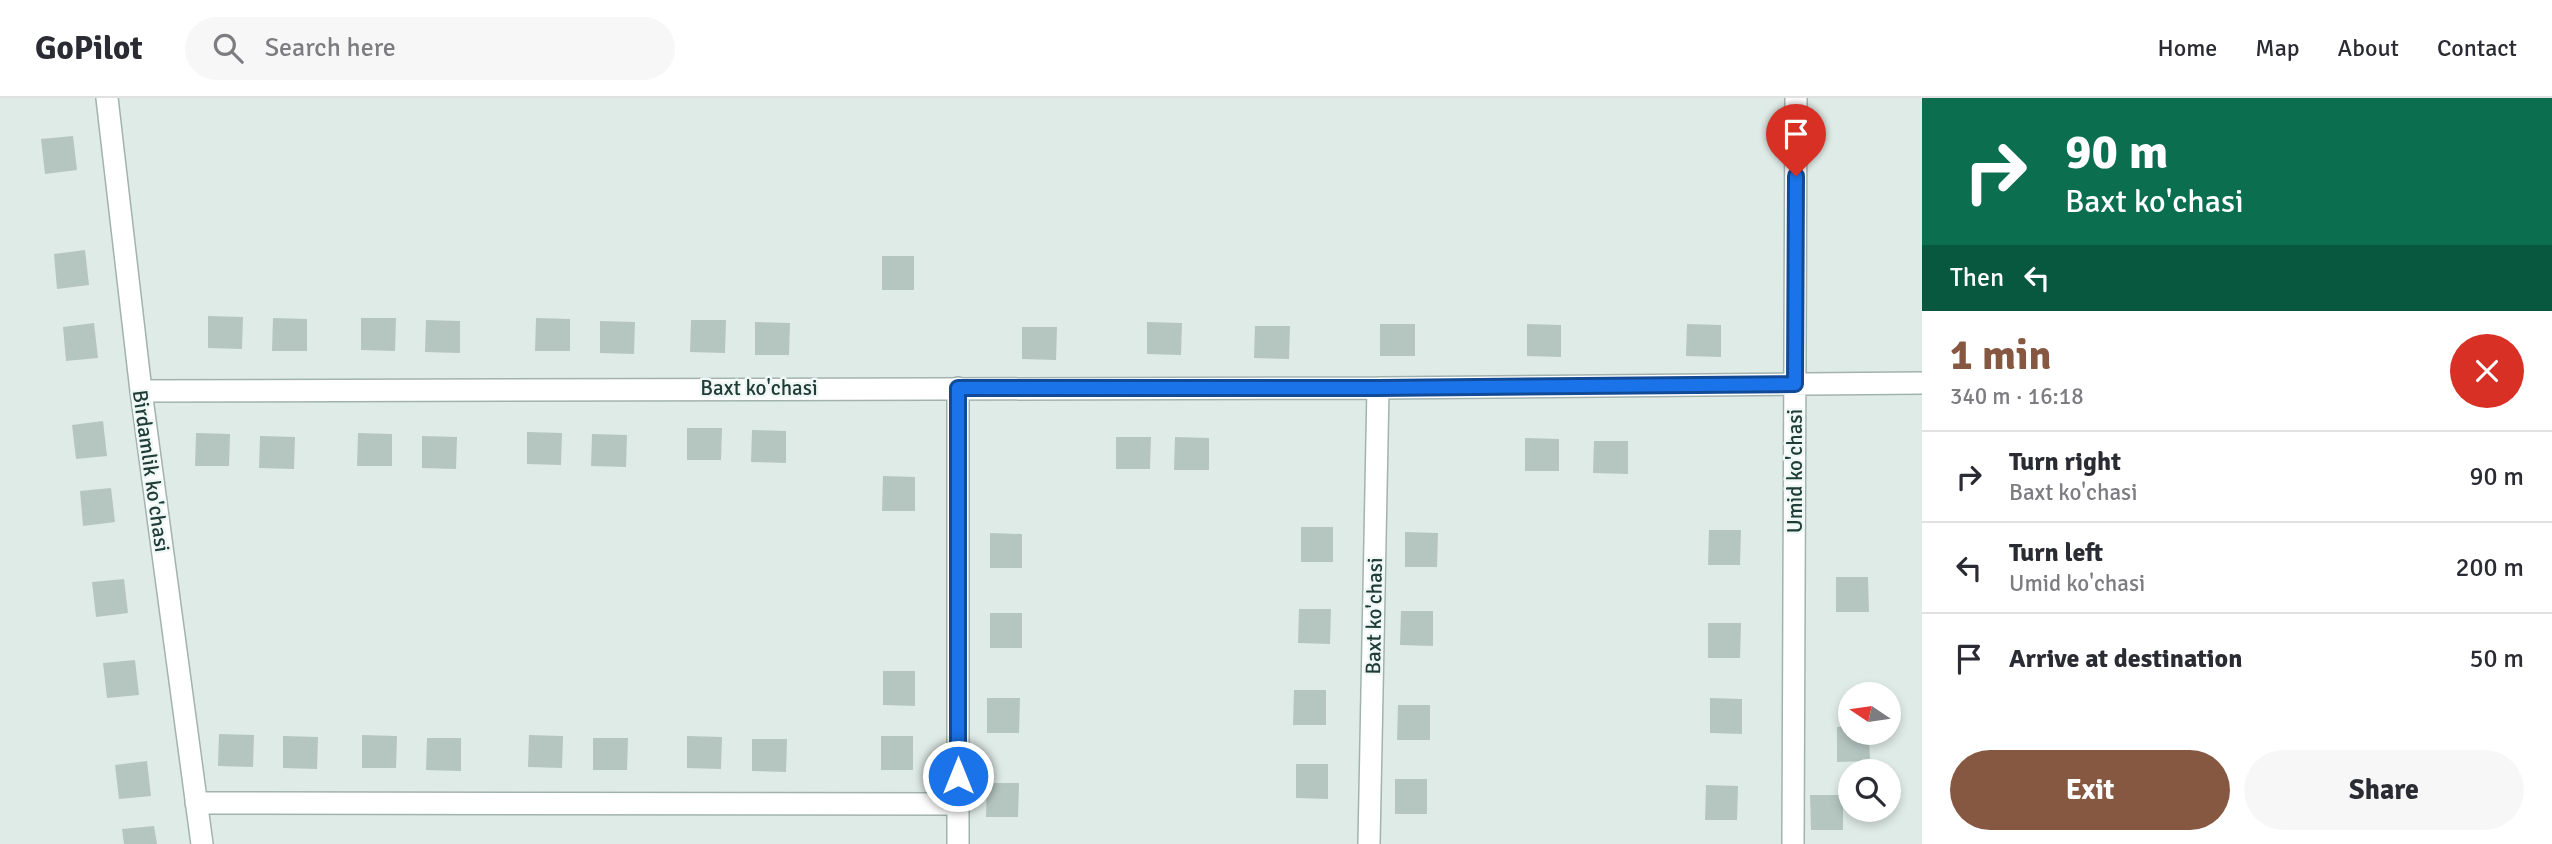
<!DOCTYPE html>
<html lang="en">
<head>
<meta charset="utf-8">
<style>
  :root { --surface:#fff; --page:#f7f7f7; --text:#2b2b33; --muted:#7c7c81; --line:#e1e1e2; --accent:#875841 }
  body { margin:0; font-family:Signika,sans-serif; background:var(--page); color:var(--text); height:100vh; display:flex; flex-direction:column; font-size:26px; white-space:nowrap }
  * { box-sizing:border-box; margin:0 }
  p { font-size:23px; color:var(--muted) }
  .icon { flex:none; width:38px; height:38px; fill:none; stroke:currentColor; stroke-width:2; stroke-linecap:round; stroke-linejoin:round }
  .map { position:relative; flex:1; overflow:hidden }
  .details { display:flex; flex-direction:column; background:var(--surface); width:630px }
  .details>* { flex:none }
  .top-card { background:#0b6e4f; color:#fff; overflow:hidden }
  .needle { width:46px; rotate:283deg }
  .tools { position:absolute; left:1838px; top:584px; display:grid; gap:14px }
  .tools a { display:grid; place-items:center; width:63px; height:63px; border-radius:50%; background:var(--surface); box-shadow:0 4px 10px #0003; font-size:35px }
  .pin { position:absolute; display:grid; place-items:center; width:60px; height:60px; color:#fff; margin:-72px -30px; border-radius:50% 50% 50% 0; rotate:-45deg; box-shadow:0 0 7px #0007 }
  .pin .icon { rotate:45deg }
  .me { position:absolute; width:77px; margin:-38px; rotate:0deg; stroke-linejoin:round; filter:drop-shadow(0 0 5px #0008) }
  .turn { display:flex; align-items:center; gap:24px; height:147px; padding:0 28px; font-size:32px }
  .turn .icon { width:91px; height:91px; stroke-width:2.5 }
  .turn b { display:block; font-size:49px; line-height:60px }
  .then { display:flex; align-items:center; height:66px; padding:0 28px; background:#0003; gap:14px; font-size:26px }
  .round { display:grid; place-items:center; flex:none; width:74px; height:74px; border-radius:37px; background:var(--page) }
  .overview { display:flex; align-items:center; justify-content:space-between; height:119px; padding:0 28px }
  h1 { font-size:42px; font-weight:800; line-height:52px; color:var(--accent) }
  .action { display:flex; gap:14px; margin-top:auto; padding:14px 28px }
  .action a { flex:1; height:80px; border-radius:42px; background:var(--accent); color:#fff; font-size:28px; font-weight:800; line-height:80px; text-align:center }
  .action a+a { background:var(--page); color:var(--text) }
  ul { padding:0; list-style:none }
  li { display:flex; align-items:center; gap:21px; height:91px; padding:0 28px; border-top:2px solid var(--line) }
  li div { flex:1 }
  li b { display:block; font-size:26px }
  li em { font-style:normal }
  header { display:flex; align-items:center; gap:42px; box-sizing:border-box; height:98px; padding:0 35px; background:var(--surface); border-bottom:2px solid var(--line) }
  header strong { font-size:33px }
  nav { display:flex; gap:38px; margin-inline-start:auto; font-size:24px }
  .search { width:490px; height:63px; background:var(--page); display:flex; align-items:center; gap:18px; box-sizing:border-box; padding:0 24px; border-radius:38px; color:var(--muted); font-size:26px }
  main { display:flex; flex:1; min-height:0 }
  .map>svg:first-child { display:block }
</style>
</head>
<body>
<header>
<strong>GoPilot</strong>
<div class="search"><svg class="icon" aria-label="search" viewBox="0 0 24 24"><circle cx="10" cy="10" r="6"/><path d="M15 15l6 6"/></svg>Search here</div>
<nav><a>Home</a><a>Map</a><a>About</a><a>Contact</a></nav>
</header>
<main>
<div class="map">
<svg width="1922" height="746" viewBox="0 0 1922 746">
  <rect width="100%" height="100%" fill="#dfebe7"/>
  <path fill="#b5c6c1" d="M73,38L77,72L45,76L41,41Z
    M85,152L89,187L57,191L54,156Z
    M882,158H914V192H882Z
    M208,218L243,219L242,251L208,250Z
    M273,220L307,221V253H272Z
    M361,220H396L395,253L361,252Z
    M536,220L570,221V253H535Z
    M426,222L460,223V255L425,254Z
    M691,222H726L725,255L690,254Z
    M600,223L635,224L634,256L600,255Z
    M755,224L790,225L789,257H755Z
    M1147,224L1182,225L1181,257L1147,256Z
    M94,225L98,260L66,263L63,229Z
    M1380,226H1415V258H1380Z
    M1527,226L1561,227V259L1527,258Z
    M1687,226L1721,227V259L1686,258Z
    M1255,228H1290L1289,261L1254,260Z
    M1022,229H1057L1056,262L1022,261Z
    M103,323L107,358L76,361L72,327Z
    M687,330H722L721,362H687Z
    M752,332L786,333V365L751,364Z
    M527,334L562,335L561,367L527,366Z
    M196,335L230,336L229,368H195Z
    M358,335L392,336V368H357Z
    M592,336L627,337L626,369L591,368Z
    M260,338L295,339L294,371L259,370Z
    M422,338L457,339L456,371L422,370Z
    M1116,339H1151L1150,371H1116Z
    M1175,339L1209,340V372H1174Z
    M1525,340L1559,341V373H1525Z
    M1594,343H1628V376L1593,375Z
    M883,378L915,379V413H882Z
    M111,390L115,424L83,428L80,393Z
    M1301,429H1333V464H1301Z
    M1709,432H1741L1740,467H1708Z
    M1405,434L1438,435L1437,469H1405Z
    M990,435L1022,436V470H990Z
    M1836,479H1868L1869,514H1836Z
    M124,481L128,515L96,519L92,484Z
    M1299,511H1331L1330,546L1298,545Z
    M1401,513H1433V548L1400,547Z
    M990,515H1022V550H990Z
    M1708,525H1741L1740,560H1708Z
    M135,562L139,597L107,600L103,565Z
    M883,573H915V608L883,607Z
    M1294,592H1326V627H1293Z
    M987,600H1020L1019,635H987Z
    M1710,600L1742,601V636L1710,635Z
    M1398,607H1430V642H1397Z
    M1850,628V635H1869L1870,663L1837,664V629Z
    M219,636L254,637L253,669L218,668Z
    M362,637L397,638L396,670H362Z
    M529,637L563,638L562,670L528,669Z
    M283,638L318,639L317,671L283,670Z
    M687,638L722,639L721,671L687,670Z
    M881,638H913V672H881Z
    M427,640H461V673L426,672Z
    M593,640H628L627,672H593Z
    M752,641H787L786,674L752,673Z
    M147,663L151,698L119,701L115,667Z
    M1296,666H1328V701L1296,700Z
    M1395,681H1427V716H1395Z
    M987,685H1019L1018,719H986Z
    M1706,687L1738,688L1737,722H1705Z
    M1810,697H1843V732H1811Z
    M154,728L157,746H124L122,731Z"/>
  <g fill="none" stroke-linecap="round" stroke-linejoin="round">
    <g stroke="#a2b3af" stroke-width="24">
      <path id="street" d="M107,0L141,293L202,746
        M958,290V746
        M141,293L1378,290L1922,285
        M196,705L958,706
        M1369,746L1378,290
        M1793,746L1796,0"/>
    </g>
    <use href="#street" stroke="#fff" stroke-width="21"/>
  </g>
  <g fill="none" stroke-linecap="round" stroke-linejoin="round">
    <g stroke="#114b97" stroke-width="18">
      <path id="route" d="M958,678V290H1378L1795,286L1796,78"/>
    </g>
    <use href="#route" stroke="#1a73e8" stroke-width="12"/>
  </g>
  <g text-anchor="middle" stroke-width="5" stroke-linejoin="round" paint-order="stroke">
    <g font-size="21" fill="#203c37" stroke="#f0f8f5">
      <text x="759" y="297">Baxt ko'chasi</text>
      <text transform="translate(151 373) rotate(82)" y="7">Birdamlik ko'chasi</text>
      <text transform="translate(1795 373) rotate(-90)" y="7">Umid ko'chasi</text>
      <text transform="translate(1374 518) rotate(-89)" y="7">Baxt ko'chasi</text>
    </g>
  </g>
</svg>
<div class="tools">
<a><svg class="needle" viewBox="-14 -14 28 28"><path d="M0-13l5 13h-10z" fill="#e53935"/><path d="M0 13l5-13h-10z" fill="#7c7c81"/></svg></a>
<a><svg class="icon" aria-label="search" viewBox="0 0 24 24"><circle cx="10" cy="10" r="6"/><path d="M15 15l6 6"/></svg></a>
</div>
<div class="pin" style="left:1796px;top:78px;background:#d93025"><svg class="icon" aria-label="arrive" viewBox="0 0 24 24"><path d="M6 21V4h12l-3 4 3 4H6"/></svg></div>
<svg class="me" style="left:958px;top:678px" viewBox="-20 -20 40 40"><circle r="17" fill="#1a73e8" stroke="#fff" stroke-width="3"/><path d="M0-11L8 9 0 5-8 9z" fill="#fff"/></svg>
</div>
<section class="details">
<div class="top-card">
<div class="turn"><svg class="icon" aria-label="right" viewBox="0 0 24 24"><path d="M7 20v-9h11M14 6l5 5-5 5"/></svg><div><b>90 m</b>Baxt ko'chasi</div></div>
<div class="then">Then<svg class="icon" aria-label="left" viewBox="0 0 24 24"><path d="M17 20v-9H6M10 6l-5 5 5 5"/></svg></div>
</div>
<div class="overview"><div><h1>1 min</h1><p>340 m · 16:18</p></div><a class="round" style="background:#d93025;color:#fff"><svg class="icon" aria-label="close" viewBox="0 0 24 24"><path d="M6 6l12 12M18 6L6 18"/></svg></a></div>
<ul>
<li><svg class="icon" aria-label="right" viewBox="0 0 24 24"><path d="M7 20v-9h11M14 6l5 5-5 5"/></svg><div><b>Turn right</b><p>Baxt ko'chasi</p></div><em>90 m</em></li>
<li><svg class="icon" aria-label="left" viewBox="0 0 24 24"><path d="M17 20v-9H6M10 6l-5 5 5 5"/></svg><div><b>Turn left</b><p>Umid ko'chasi</p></div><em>200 m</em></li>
<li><svg class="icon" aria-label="arrive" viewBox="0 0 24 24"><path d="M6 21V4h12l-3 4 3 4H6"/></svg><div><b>Arrive at destination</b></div><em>50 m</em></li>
</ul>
<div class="action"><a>Exit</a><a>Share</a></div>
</section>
</main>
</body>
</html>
